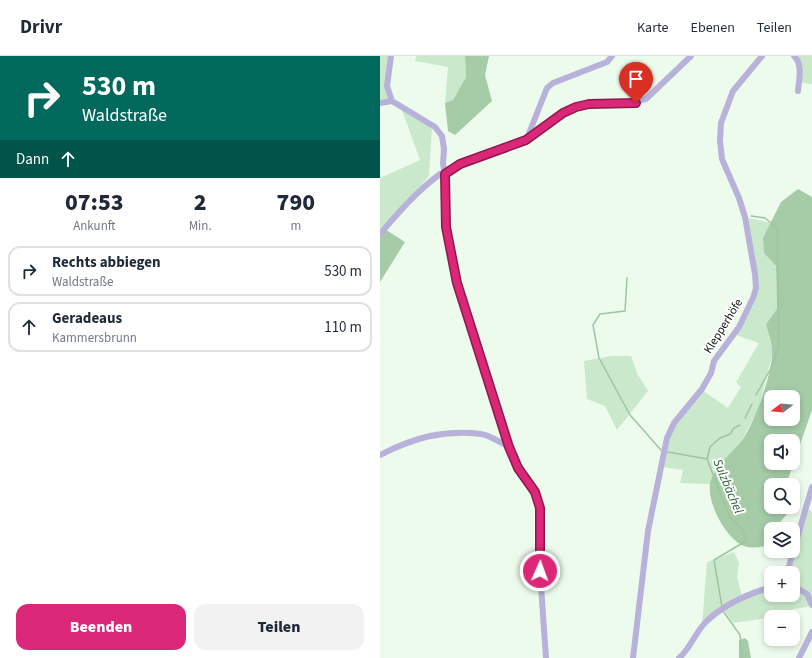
<!DOCTYPE html>
<html lang="de">
<head>
<meta charset="utf-8">
<style>
  :root { --surface:#fff; --page:#f2f2f3; --text:#1f2937; --muted:#747a83; --line:#e0e1e3; --accent:#db2777 }
  body { margin:0; font-family:"Source Sans 3",sans-serif; background:var(--page); color:var(--text); height:100vh; display:flex; flex-direction:column; font-size:15px; white-space:nowrap }
  * { box-sizing:border-box; margin:0 }
  p { font-size:13px; color:var(--muted) }
  .icon { flex:none; width:22px; height:22px; fill:none; stroke:currentColor; stroke-width:2; stroke-linecap:round; stroke-linejoin:round }
  .map { position:relative; flex:1; overflow:hidden }
  .details { display:flex; flex-direction:column; background:var(--surface); width:380px }
  .details>* { flex:none }
  .banner { background:#00695c; color:#fff; overflow:hidden }
  .needle { width:26px; rotate:254deg }
  .fabs { position:absolute; left:384px; top:334px; display:grid; gap:8px }
  .fabs a { display:grid; place-items:center; width:36px; height:36px; border-radius:8px; background:var(--surface); box-shadow:0 2px 6px #0003; font-size:20px }
  .pin { position:absolute; display:grid; place-items:center; width:34px; height:34px; color:#fff; margin:-41px -17px; border-radius:50% 50% 50% 0; rotate:-45deg; box-shadow:0 0 4px #0007 }
  .pin .icon { rotate:45deg }
  .me { position:absolute; width:44px; margin:-22px; rotate:2deg; stroke-linejoin:round; filter:drop-shadow(0 0 3px #0008) }
  .turn { display:flex; align-items:center; gap:14px; height:84px; padding:0 16px; font-size:18px }
  .turn .icon { width:52px; height:52px; stroke-width:2.5 }
  .turn b { display:block; font-size:28px; line-height:34px }
  .then { display:flex; align-items:center; height:38px; padding:0 16px; background:#0003; gap:8px; font-size:15px }
  .eta { display:flex; justify-content:space-evenly; align-items:center; height:68px; text-align:center }
  .eta b { font-size:24px; font-weight:800; line-height:28px }
  .button { display:flex; gap:8px; margin-top:auto; padding:8px 16px }
  .button a { flex:1; height:46px; border-radius:12px; background:var(--accent); color:#fff; font-size:16px; font-weight:800; line-height:46px; text-align:center }
  .button a+a { background:var(--page); color:var(--text) }
  ul { padding:0; list-style:none }
  li { display:flex; align-items:center; gap:12px; height:50px; margin:0 8px 6px; padding:0 8px; border:2px solid var(--line); border-radius:12px }
  li div { flex:1 }
  li b { display:block; font-size:15px }
  li em { font-style:normal }
  header { display:flex; align-items:center; gap:24px; box-sizing:border-box; height:56px; padding:0 20px; background:var(--surface); border-bottom:1px solid var(--line) }
  header strong { font-size:19px }
  nav { display:flex; gap:22px; margin-inline-start:auto; font-size:14px }
  main { display:flex; flex:1; min-height:0 }
  .map>svg:first-child { display:block }
</style>
</head>
<body>
<header>
<strong>Drivr</strong>
<nav><a>Karte</a><a>Ebenen</a><a>Teilen</a></nav>
</header>
<main>
<section class="details">
<div class="banner">
<div class="turn"><svg class="icon" aria-label="right" viewBox="0 0 24 24"><path d="M7 20v-9h11M14 6l5 5-5 5"/></svg><div><b>530 m</b>Waldstraße</div></div>
<div class="then">Dann<svg class="icon" aria-label="ahead" viewBox="0 0 24 24"><path d="M12 20V5M6 11l6-6 6 6"/></svg></div>
</div>
<div class="eta">
<div><b>07:53</b><p>Ankunft</p></div>
<div><b>2</b><p>Min.</p></div>
<div><b>790</b><p>m</p></div>
</div>
<ul>
<li><svg class="icon" aria-label="right" viewBox="0 0 24 24"><path d="M7 20v-9h11M14 6l5 5-5 5"/></svg><div><b>Rechts abbiegen</b><p>Waldstraße</p></div><em>530 m</em></li>
<li><svg class="icon" aria-label="ahead" viewBox="0 0 24 24"><path d="M12 20V5M6 11l6-6 6 6"/></svg><div><b>Geradeaus</b><p>Kammersbrunn</p></div><em>110 m</em></li>
</ul>
<div class="button"><a>Beenden</a><a>Teilen</a></div>
</section>
<div class="map">
<svg width="432" height="602" viewBox="0 0 432 602">
  <rect width="100%" height="100%" fill="#edfbed"/>
  <path fill="#cae9cc" d="M0,0H10L9,42L5,45L0,46Z
    M36,0H85L86,21L73,44L65,47L68,11L35,5Z
    M417,0H432V28L422,27Z
    M22,54L52,71L49,120L0,175V122L40,104Z
    M368,162L391,167L383,182L384,197L396,210L397,253L386,268L393,296L378,354L363,382L337,414L330,428L300,427L303,414L283,411L288,387L295,366L323,335L348,352L361,331L356,326L379,287L356,279L365,265L376,243Z
    M231,300H251L258,319L268,335L237,374L225,350L207,343L204,305Z
    M428,453L432,455V542L424,532L413,527V517H410Z
    M354,496L359,507L357,521L362,540L322,569L327,506Z
    M413,532L425,539L431,550L388,558V562L353,567L344,554L368,541L391,533V539H413Z"/>
  <path fill="#a5cba7" fill-rule="evenodd" d="M85,0H109L105,19L112,45L75,79L68,75L65,47L73,44L86,21Z
    M418,133L432,141V354L406,429H391V451H413V447L416,448L394,473H391V478L385,490C379,492 370,492 364,490C346,483 327,447 330,428C333,412 352,397 362,384C374,369 394,313 392,295C392,286 388,277 386,268L397,253L396,210L384,197L383,182L401,146ZM391,341H413V363H391ZM391,385H413V407H391Z
    M3,172L25,186L0,226V175Z
    M365,582L368,585L371,602H359V584Z"/>
  <g fill="none" stroke-linecap="round" stroke-linejoin="round">
    <path stroke="#9fc4a1" stroke-width="1.5" d="M371,160L385,162L397,172L399,290L390,314L376,339
      M247,222L245,255L220,258L213,269L219,302L250,359L281,394
      M365,362L372,348
      M288,396L327,403
      M342,551L334,504L366,485L363,474L350,462L327,403L330,391L340,382L350,378L354,372L360,369
      M343,555L360,579L362,602"/>
    <path stroke="#b8b1d9" stroke-width="6" d="M11,0L7,30L12,45L55,71L62,80L64,93L63,108L65,118L66,171L77,227L129,391L138,412L155,436L160,452V515L166,602
      M414,0C423,8 419,24 418,35
      M0,47L12,45
      M146,85L167,32L173,27L227,6L232,0
      M65,118L81,108L146,85L183,57L196,51L209,48H245L266,43L311,0
      M0,178C19,156 37,135 60,118
      M0,399C33,382 64,373 101,378C110,379 121,387 129,391
      M407,517L432,431
      M413,529L427,538L432,549
      M253,602L268,475L287,382L294,367L322,333L331,317L334,305L359,271L373,242L376,232L375,218L365,161L359,142L342,103L340,85L341,67L353,35L382,0
      M299,602C310,593 315,577 325,567C342,549 368,538 391,531
      M419,602L432,576"/>
  </g>
  <g fill="none" stroke-linecap="round" stroke-linejoin="round">
    <g stroke="#8e194d" stroke-width="10">
      <path id="route" d="M160,515V452L155,436L138,412L129,391L77,227L66,171L65,118L80,108L146,84L183,57L196,51L209,48L256,47"/>
    </g>
    <use href="#route" stroke="#db2777" stroke-width="7"/>
  </g>
  <g text-anchor="middle" stroke-width="4" stroke-linejoin="round" paint-order="stroke">
    <g font-size="12" fill="#101510" stroke="#fff">
      <text transform="translate(343 270) rotate(-58)" y="4">Klepperhöfe</text>
    </g>
    <g font-size="13" font-style="italic" fill="#2b6031" stroke="#fff">
      <text transform="translate(349 430) rotate(67)" y="5">Sulzbächel</text>
    </g>
  </g>
</svg>
<div class="fabs">
<a><svg class="needle" viewBox="-14 -14 28 28"><path d="M0-13l5 13h-10z" fill="#e53935"/><path d="M0 13l5-13h-10z" fill="#747a83"/></svg></a>
<a><svg class="icon" aria-label="sound" viewBox="0 0 24 24"><path d="M4 9h4l5-4v14l-5-4H4zM17 9q2 3 0 6"/></svg></a>
<a><svg class="icon" aria-label="search" viewBox="0 0 24 24"><circle cx="10" cy="10" r="6"/><path d="M15 15l6 6"/></svg></a>
<a><svg class="icon" aria-label="layers" viewBox="0 0 24 24"><path d="M12 4l9 5-9 5-9-5zM3 14l9 5 9-5"/></svg></a>
<a>+</a>
<a>−</a>
</div>
<div class="pin" style="left:256px;top:47px;background:#d93025"><svg class="icon" aria-label="arrive" viewBox="0 0 24 24"><path d="M6 21V4h12l-3 4 3 4H6"/></svg></div>
<svg class="me" style="left:160px;top:515px" viewBox="-20 -20 40 40"><circle r="17" fill="#db2777" stroke="#fff" stroke-width="3"/><path d="M0-11L8 9 0 5-8 9z" fill="#fff"/></svg>
</div>
</main>
</body>
</html>
